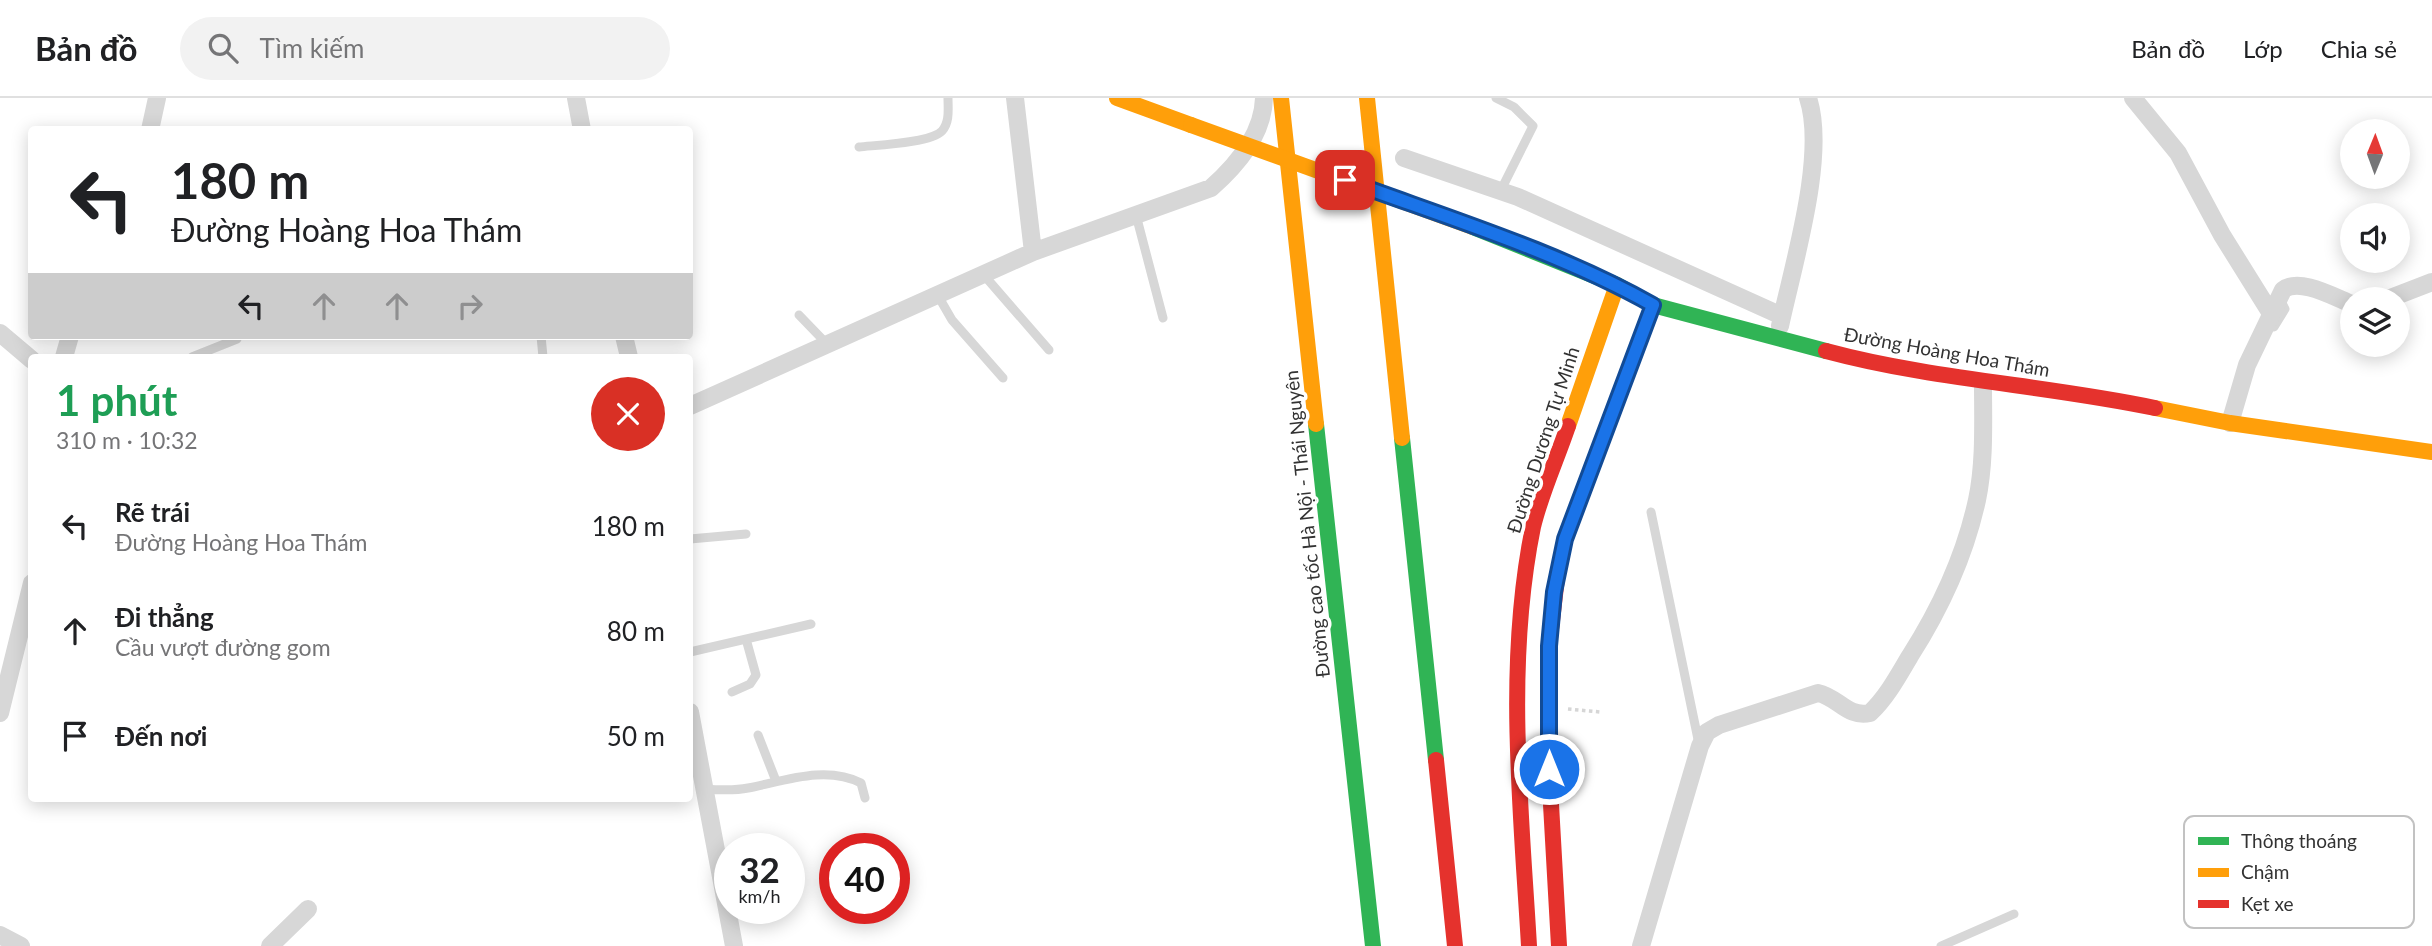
<!DOCTYPE html>
<html lang="vi">
<head>
<meta charset="utf-8">
<style>
  :root { --surface:#fff; --page:#f2f2f2; --text:#202124; --muted:#757577; --line:#e0e0e0 }
  body { margin:0; font-family:Lato,sans-serif; background:var(--page); color:var(--text); height:100vh; display:flex; flex-direction:column; font-size:26px; white-space:nowrap }
  * { box-sizing:border-box; margin:0 }
  p { font-size:23px; color:var(--muted) }
  .icon { flex:none; width:38px; height:38px; fill:none; stroke:currentColor; stroke-width:2; stroke-linecap:round; stroke-linejoin:round }
  .map { position:relative; flex:1; overflow:hidden }
  .drawer { position:absolute; left:28px; top:256px; width:665px; height:448px; display:flex; flex-direction:column; background:var(--surface); border-radius:7px; box-shadow:0 4px 18px #0003 }
  .drawer>* { flex:none }
  .banner { position:absolute; left:28px; top:28px; width:665px; height:214px; border-radius:7px; box-shadow:0 4px 18px #0003; background:#fff; color:var(--text); overflow:hidden }
  .needle { width:46px; rotate:1deg }
  .fabs { position:absolute; left:2340px; top:21px; display:grid; gap:14px }
  .fabs a { display:grid; place-items:center; width:70px; height:70px; border-radius:50%; background:var(--surface); box-shadow:0 4px 18px #0003; font-size:35px }
  .speed { position:absolute; left:714px; top:735px; display:flex; gap:14px; font-size:35px; font-weight:700; text-align:center }
  .speed>* { display:grid; place-content:center; width:91px; height:91px; border-radius:50%; background:var(--surface); box-shadow:0 4px 18px #0003; line-height:1 }
  .speed small { font-size:18px; font-weight:400 }
  .speed .limit { border:10px solid #d22; background:#fff; color:#111 }
  .pin { position:absolute; display:grid; place-items:center; width:60px; height:60px; color:#fff; margin:-30px; border-radius:14px; box-shadow:0 4px 10px #0006 }
  .me { position:absolute; width:77px; margin:-38px; rotate:0deg; stroke-linejoin:round; filter:drop-shadow(0 0 5px #0008) }
  .turn { display:flex; align-items:center; gap:24px; height:147px; padding:0 28px; font-size:32px }
  .turn .icon { width:91px; height:91px; stroke-width:2.5 }
  .turn b { display:block; font-size:49px; line-height:60px }
  .lanes { display:flex; align-items:center; height:66px; padding:0 28px; background:#0003; justify-content:center; gap:35px; direction:ltr }
  .lanes .off { opacity:.35 }
  .round { display:grid; place-items:center; flex:none; width:74px; height:74px; border-radius:37px; background:var(--page) }
  .headline { display:flex; align-items:center; justify-content:space-between; height:119px; padding:0 28px }
  h1 { font-size:42px; font-weight:700; line-height:52px; color:#1e9e55 }
  ul { padding:0; list-style:none }
  li { display:flex; align-items:center; gap:21px; height:105px; padding:0 28px }
  li div { flex:1 }
  li b { display:block; font-size:26px }
  li em { font-style:normal }
  header { display:flex; align-items:center; gap:42px; box-sizing:border-box; height:98px; padding:0 35px; background:var(--surface); border-bottom:2px solid var(--line) }
  header strong { font-size:33px }
  nav { display:flex; gap:38px; margin-inline-start:auto; font-size:24px }
  .search { width:490px; height:63px; background:var(--page); display:flex; align-items:center; gap:18px; box-sizing:border-box; padding:0 24px; border-radius:38px; color:var(--muted); font-size:26px }
  .map>svg:first-child { display:block }
</style>
</head>
<body>
<header>
<strong>Bản đồ</strong>
<div class="search"><svg class="icon" aria-label="search" viewBox="0 0 24 24"><circle cx="10" cy="10" r="6"/><path d="M15 15l6 6"/></svg>Tìm kiếm</div>
<nav><a>Bản đồ</a><a>Lớp</a><a>Chia sẻ</a></nav>
</header>
<div class="map">
<svg width="2432" height="848" viewBox="0 0 2432 848">
  <rect width="100%" height="100%" fill="#fff"/>
  <g fill="none" stroke-linecap="round" stroke-linejoin="round">
    <path stroke="#d6d6d6" stroke-width="3.5" stroke-dasharray="3.5 3.5" stroke-linecap="butt" d="M1568,611L1600,614"/>
    <path stroke="#d7d7d7" stroke-width="9" d="M1496,0L1514,9L1533,28L1501,92
      M859,49C877,47 931,45 942,33C950,24 948,11 948,0
      M1136,117L1163,220
      M983,176L1049,252
      M937,196L952,222L1003,280
      M799,217L826,245
      M2274,229L2285,211L2279,199
      M541,238L543,259
      M192,259L237,241
      M1651,414L1699,646
      M690,441L746,436
      M690,554L811,526
      M732,594L750,586L756,577L746,541
      M758,637L776,683
      M704,691C718,692 734,693 748,690C784,683 826,667 861,685L865,700
      M1941,848L2014,816"/>
    <path stroke="#d7d7d7" stroke-width="18" d="M576,0L582,32
      M1015,0L1033,154
      M2133,0L2178,55L2222,137L2270,214
      M150,32L157,0
      M1404,60L1518,99L1782,218
      M2388,201L2432,184
      M1780,228C1793,167 1827,57 1808,0
      M0,235L32,262
      M624,238L629,259
      M64,259L70,238
      M690,308L1033,154L1211,90C1237,67 1263,37 1264,0
      M2230,325L2247,267L2283,192C2299,179 2334,199 2352,206
      M690,614L734,848
      M0,615L32,485
      M0,837L21,848
      M270,848L308,811
      M1641,848L1700,648L1707,634L1719,627L1818,595C1838,599 1847,620 1870,615C1887,599 1898,578 1910,558C1940,511 1965,457 1977,402C1985,364 1983,323 1983,285"/>
    <path stroke="#30b455" stroke-width="16" d="M1473,129L1617,187L1653,207L1826,253
      M1316,326L1373,848
      M1402,340L1436,662"/>
    <path stroke="#ff9f0a" stroke-width="16" d="M1117,0L1191,27
      M1281,0L1316,326
      M1367,0L1402,340
      M2155,310L2230,325L2432,354
      M1568,328L1617,187
      M1557,480L1565,441L1653,207"/>
    <path stroke="#e5322d" stroke-width="16" d="M1826,253C1934,282 2046,287 2155,310
      M1557,480L1549,548V671L1559,848
      M1436,662L1455,848
      M1529,848C1521,710 1505,566 1533,429C1541,395 1557,361 1568,328"/>
    <path stroke="#ff9f0a" stroke-width="16" d="M1191,27L1473,129"/>
  </g>
  <g fill="none" stroke-linecap="round" stroke-linejoin="round">
    <g stroke="#114b97" stroke-width="18">
      <path id="route" d="M1345,82C1448,120 1557,153 1653,207L1565,441L1554,494L1549,548V671"/>
    </g>
    <use href="#route" stroke="#1a73e8" stroke-width="12"/>
  </g>
  <g text-anchor="middle" stroke-width="7" stroke-linejoin="round" paint-order="stroke">
    <g font-size="19" fill="#333" stroke="#fff">
      <text transform="translate(1947 254) rotate(10)" y="7">Đường Hoàng Hoa Thám</text>
      <text transform="translate(1543 342) rotate(-72)" y="7">Đường Dương Tự Minh</text>
      <text transform="translate(1307 426) rotate(-96)" y="7">Đường cao tốc Hà Nội - Thái Nguyên</text>
    </g>
  </g>
  <rect x="2184" y="718" width="230" height="112" rx="10" fill="#fff" stroke="#c2c2c2" stroke-width="2"/>
  <rect x="2198" y="739" width="31" height="8" fill="#30b455"/>
  <rect x="2198" y="770" width="31" height="9" fill="#ff9f0a"/>
  <rect x="2198" y="802" width="31" height="8" fill="#e5322d"/>
  <g font-size="19" fill="#333">
    <text x="2241" y="750">Thông thoáng</text>
    <text x="2241" y="781">Chậm</text>
    <text x="2241" y="813">Kẹt xe</text>
  </g>
</svg>
<div class="fabs">
<a><svg class="needle" viewBox="-14 -14 28 28"><path d="M0-13l5 13h-10z" fill="#e53935"/><path d="M0 13l5-13h-10z" fill="#757577"/></svg></a>
<a><svg class="icon" aria-label="sound" viewBox="0 0 24 24"><path d="M4 9h4l5-4v14l-5-4H4zM17 9q2 3 0 6"/></svg></a>
<a><svg class="icon" aria-label="layers" viewBox="0 0 24 24"><path d="M12 4l9 5-9 5-9-5zM3 14l9 5 9-5"/></svg></a>
</div>
<div class="speed"><div>32<small>km/h</small></div><div class="limit">40</div></div>
<div class="pin" style="left:1345px;top:82px;background:#d93025"><svg class="icon" aria-label="arrive" viewBox="0 0 24 24"><path d="M6 21V4h12l-3 4 3 4H6"/></svg></div>
<svg class="me" style="left:1549px;top:671px" viewBox="-20 -20 40 40"><circle r="17" fill="#1a73e8" stroke="#fff" stroke-width="3"/><path d="M0-11L8 9 0 5-8 9z" fill="#fff"/></svg>
<div class="banner">
<div class="turn"><svg class="icon" aria-label="left" viewBox="0 0 24 24"><path d="M17 20v-9H6M10 6l-5 5 5 5"/></svg><div><b>180 m</b>Đường Hoàng Hoa Thám</div></div>
<div class="lanes"><svg class="icon" aria-label="left" viewBox="0 0 24 24"><path d="M17 20v-9H6M10 6l-5 5 5 5"/></svg><svg class="icon off" aria-label="ahead" viewBox="0 0 24 24"><path d="M12 20V5M6 11l6-6 6 6"/></svg><svg class="icon off" aria-label="ahead" viewBox="0 0 24 24"><path d="M12 20V5M6 11l6-6 6 6"/></svg><svg class="icon off" aria-label="right" viewBox="0 0 24 24"><path d="M7 20v-9h11M14 6l5 5-5 5"/></svg></div>
</div>
<section class="drawer">
<div class="headline"><div><h1>1 phút</h1><p>310 m · 10:32</p></div><a class="round" style="background:#d93025;color:#fff"><svg class="icon" aria-label="close" viewBox="0 0 24 24"><path d="M6 6l12 12M18 6L6 18"/></svg></a></div>
<ul>
<li><svg class="icon" aria-label="left" viewBox="0 0 24 24"><path d="M17 20v-9H6M10 6l-5 5 5 5"/></svg><div><b>Rẽ trái</b><p>Đường Hoàng Hoa Thám</p></div><em>180 m</em></li>
<li><svg class="icon" aria-label="ahead" viewBox="0 0 24 24"><path d="M12 20V5M6 11l6-6 6 6"/></svg><div><b>Đi thẳng</b><p>Cầu vượt đường gom</p></div><em>80 m</em></li>
<li><svg class="icon" aria-label="arrive" viewBox="0 0 24 24"><path d="M6 21V4h12l-3 4 3 4H6"/></svg><div><b>Đến nơi</b></div><em>50 m</em></li>
</ul>
</section>
</div>
</body>
</html>
